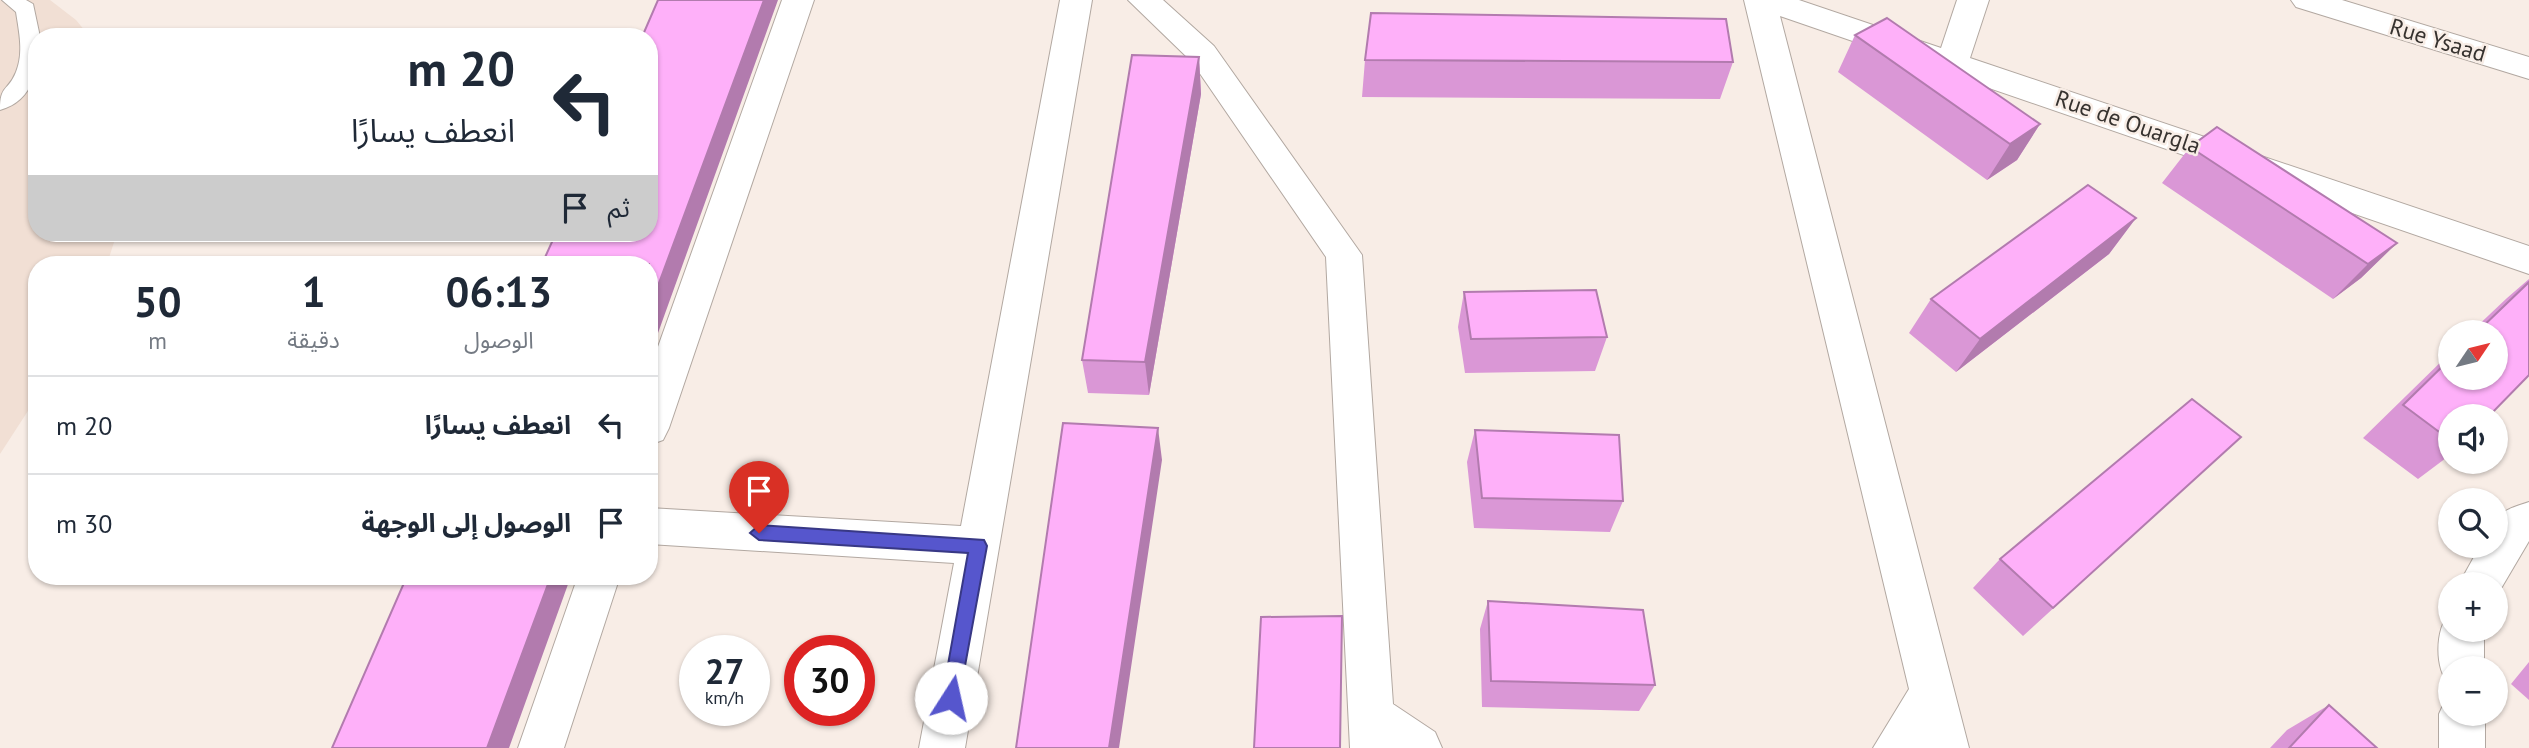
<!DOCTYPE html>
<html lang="ar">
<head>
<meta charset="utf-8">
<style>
  :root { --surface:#fff; --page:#f2f2f3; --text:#1f2937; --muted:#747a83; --line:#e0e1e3 }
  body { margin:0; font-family:"PT Sans","Noto Sans Arabic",sans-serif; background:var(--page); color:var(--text); direction:rtl; height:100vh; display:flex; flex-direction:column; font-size:26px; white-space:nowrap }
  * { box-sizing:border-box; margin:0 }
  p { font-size:23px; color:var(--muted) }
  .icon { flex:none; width:38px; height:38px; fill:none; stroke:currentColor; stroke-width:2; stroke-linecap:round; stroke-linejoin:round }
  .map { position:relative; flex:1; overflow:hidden; direction:ltr }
  .drawer { position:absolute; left:28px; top:256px; width:630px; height:329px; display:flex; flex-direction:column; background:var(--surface); border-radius:28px; box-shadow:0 2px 5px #0004; direction:rtl }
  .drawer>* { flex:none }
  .top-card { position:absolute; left:28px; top:28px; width:630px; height:214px; border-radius:28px; box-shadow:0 2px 5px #0004; direction:rtl; background:#fff; color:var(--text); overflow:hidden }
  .needle { width:46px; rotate:55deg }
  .tools { position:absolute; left:2438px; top:320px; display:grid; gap:14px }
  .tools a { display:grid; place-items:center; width:70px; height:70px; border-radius:50%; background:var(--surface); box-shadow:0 2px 5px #0004; font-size:35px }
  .speed { position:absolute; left:679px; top:635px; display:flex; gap:14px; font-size:35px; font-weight:700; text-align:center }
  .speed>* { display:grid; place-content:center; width:91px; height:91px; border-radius:50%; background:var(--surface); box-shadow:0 2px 5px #0004; line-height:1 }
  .speed small { font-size:18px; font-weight:400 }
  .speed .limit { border:10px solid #d22; background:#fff; color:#111 }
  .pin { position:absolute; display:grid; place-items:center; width:60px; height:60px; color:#fff; margin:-72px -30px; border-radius:50% 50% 50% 0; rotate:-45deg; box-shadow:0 0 7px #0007 }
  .pin .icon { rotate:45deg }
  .me { position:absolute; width:77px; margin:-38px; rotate:10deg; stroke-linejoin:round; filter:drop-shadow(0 0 5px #0008) }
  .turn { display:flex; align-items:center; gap:24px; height:147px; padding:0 28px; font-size:32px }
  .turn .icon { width:91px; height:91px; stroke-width:2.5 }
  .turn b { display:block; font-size:49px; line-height:60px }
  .then { display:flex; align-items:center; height:66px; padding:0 28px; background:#0003; gap:14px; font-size:26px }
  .eta { display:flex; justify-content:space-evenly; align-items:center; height:119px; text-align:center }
  .eta b { font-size:42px; font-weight:800; line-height:49px }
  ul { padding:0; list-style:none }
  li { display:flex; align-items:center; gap:21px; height:98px; padding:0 28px; border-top:2px solid var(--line) }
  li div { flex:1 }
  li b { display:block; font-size:26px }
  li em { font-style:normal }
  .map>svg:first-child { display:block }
</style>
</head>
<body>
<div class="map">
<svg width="2529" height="748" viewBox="0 0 2529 748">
  <rect width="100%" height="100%" fill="#f8ede6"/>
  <path fill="#f1dfd4" d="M0,0H50L76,20L90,37H37V233H117L107,264H37V397L0,454Z"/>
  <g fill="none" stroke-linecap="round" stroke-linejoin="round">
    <g stroke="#b2a8a1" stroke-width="2">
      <path id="lane" d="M2,0H26L33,4L40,37H37C37,67 36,100 0,110C0,84 8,92 16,72C24,53 19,32 16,12Z"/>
    </g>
    <g stroke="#b2a8a1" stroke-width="2">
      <path id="street" d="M782,0H814L669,428L663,440L649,445V372Z
        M1060,0H1092L965,748H919L954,563L649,544V508L961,526Z
        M1128,0H1163L1214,46L1362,255L1393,704L1435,732L1442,748H1350L1326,257L1192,62Z
        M1744,0H1799L1941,48L1957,0H1989L1970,58L2529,246V274L1780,16L1969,748H1873L1909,689Z
        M2291,0H2342L2529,57V79L2296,7Z
        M2529,502V541L2496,597V584H2459L2480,546H2496C2496,513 2498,512 2529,502Z
        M578,576H620L564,748H518Z
        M2450,614V630H2484V668H2450V684C2434,672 2435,626 2450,614Z
        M2450,697V714H2485V748H2439V714L2446,699Z"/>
    </g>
    <use href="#lane" fill="#fff" fill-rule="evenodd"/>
    <use href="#street" fill="#fff" fill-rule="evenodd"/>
  </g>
  <path fill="#da97d6" d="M1855,35L2040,124L2017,160L1987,180L1838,72Z
    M1199,57L1201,94L1149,395L1088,393L1082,360Z
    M1365,60L1733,62L1720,99L1362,97Z
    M2190,147L2397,243L2361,278L2333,299L2162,183Z
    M2136,218L2109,254L1956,372L1909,333L1931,299Z
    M2529,279V375L2450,416V455L2418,479L2363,438L2450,353V378L2496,332H2471L2507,298Z
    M1464,292L1607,337L1595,371L1465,373L1458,327Z
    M1475,430L1623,501L1610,532L1474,528L1467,462Z
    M2241,437L2023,636L1973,588L2000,559Z
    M1488,601L1655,685L1639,711L1482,707L1480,629Z
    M2529,662V700L2511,684Z
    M2329,705L2377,748H2270L2287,730Z"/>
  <path fill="#b27bae" d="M764,0H778L649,358V310Z
    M1199,57L1201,94L1149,395L1145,362Z
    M2040,124L2017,160L1987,180L2010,144Z
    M2136,218L2109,254L1956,372L1980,339Z
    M2397,243L2361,278L2333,299L2368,264Z
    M1158,428L1162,460L1119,748H1109Z
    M551,576H571L509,748H487Z"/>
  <path fill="#feb0f9" stroke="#b27bae" stroke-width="2" d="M658,0H764L649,310V264H542L556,233H649V37H642Z
    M1371,13L1726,19L1733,62L1365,60Z
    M1887,18L2040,124L2010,144L1855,35Z
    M1132,55L1199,57L1145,362L1082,360Z
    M2217,127L2397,243L2368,264L2190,147Z
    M2088,185L2136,218L1980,339L1931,299Z
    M2529,282V375L2489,416H2450V440L2403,405L2450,359V378H2496V332H2477Z
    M1596,290L1607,337L1471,339L1464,292Z
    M2192,399L2241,437L2053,608L2000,559Z
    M1063,423L1158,428L1109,748H1016Z
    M1475,430L1619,435L1623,501L1482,498Z
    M407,576H551L487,748H332Z
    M1488,601L1643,610L1655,685L1491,681Z
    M1342,616L1340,748H1254L1261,617Z
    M2329,705L2377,748H2289Z"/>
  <path fill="#5656cd" stroke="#383885" stroke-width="2" d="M759,525L984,540L987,546L958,704L951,706L945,704L942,698L968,553L759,540L750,533Z"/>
  <g text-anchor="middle" stroke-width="5" stroke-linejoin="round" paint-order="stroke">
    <g font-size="23" fill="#36322f" stroke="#f8ede6">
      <text transform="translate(2438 40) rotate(17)" y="8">Rue Ysaad</text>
      <text transform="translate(2128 122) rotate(19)" y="8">Rue de Ouargla</text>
    </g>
  </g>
</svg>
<div class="tools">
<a><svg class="needle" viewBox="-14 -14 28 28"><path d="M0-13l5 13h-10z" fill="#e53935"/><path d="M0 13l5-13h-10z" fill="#747a83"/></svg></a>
<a><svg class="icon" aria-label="sound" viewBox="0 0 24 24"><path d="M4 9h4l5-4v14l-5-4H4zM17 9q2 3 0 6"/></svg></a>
<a><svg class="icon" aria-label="search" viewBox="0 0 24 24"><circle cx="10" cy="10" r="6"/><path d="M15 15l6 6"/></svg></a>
<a>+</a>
<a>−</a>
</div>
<div class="speed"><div>27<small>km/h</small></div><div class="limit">30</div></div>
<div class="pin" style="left:759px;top:533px;background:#d93025"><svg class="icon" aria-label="arrive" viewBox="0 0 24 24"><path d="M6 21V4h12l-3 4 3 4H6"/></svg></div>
<svg class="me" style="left:951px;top:698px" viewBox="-20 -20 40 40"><circle r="19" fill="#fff"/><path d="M0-13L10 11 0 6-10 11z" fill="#5656cd"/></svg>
<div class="top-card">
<div class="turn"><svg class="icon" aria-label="left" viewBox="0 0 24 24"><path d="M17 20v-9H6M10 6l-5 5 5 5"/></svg><div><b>20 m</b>انعطف يسارًا</div></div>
<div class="then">ثم<svg class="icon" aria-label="arrive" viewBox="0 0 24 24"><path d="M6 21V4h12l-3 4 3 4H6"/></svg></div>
</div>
<section class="drawer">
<div class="eta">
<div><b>06:13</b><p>الوصول</p></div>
<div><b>1</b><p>دقيقة</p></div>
<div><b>50</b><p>m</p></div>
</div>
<ul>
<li><svg class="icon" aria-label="left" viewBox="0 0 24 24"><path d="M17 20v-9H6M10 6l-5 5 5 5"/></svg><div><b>انعطف يسارًا</b></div><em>20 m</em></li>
<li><svg class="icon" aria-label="arrive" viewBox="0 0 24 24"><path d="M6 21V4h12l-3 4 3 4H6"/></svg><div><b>الوصول إلى الوجهة</b></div><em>30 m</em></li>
</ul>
</section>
</div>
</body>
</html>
